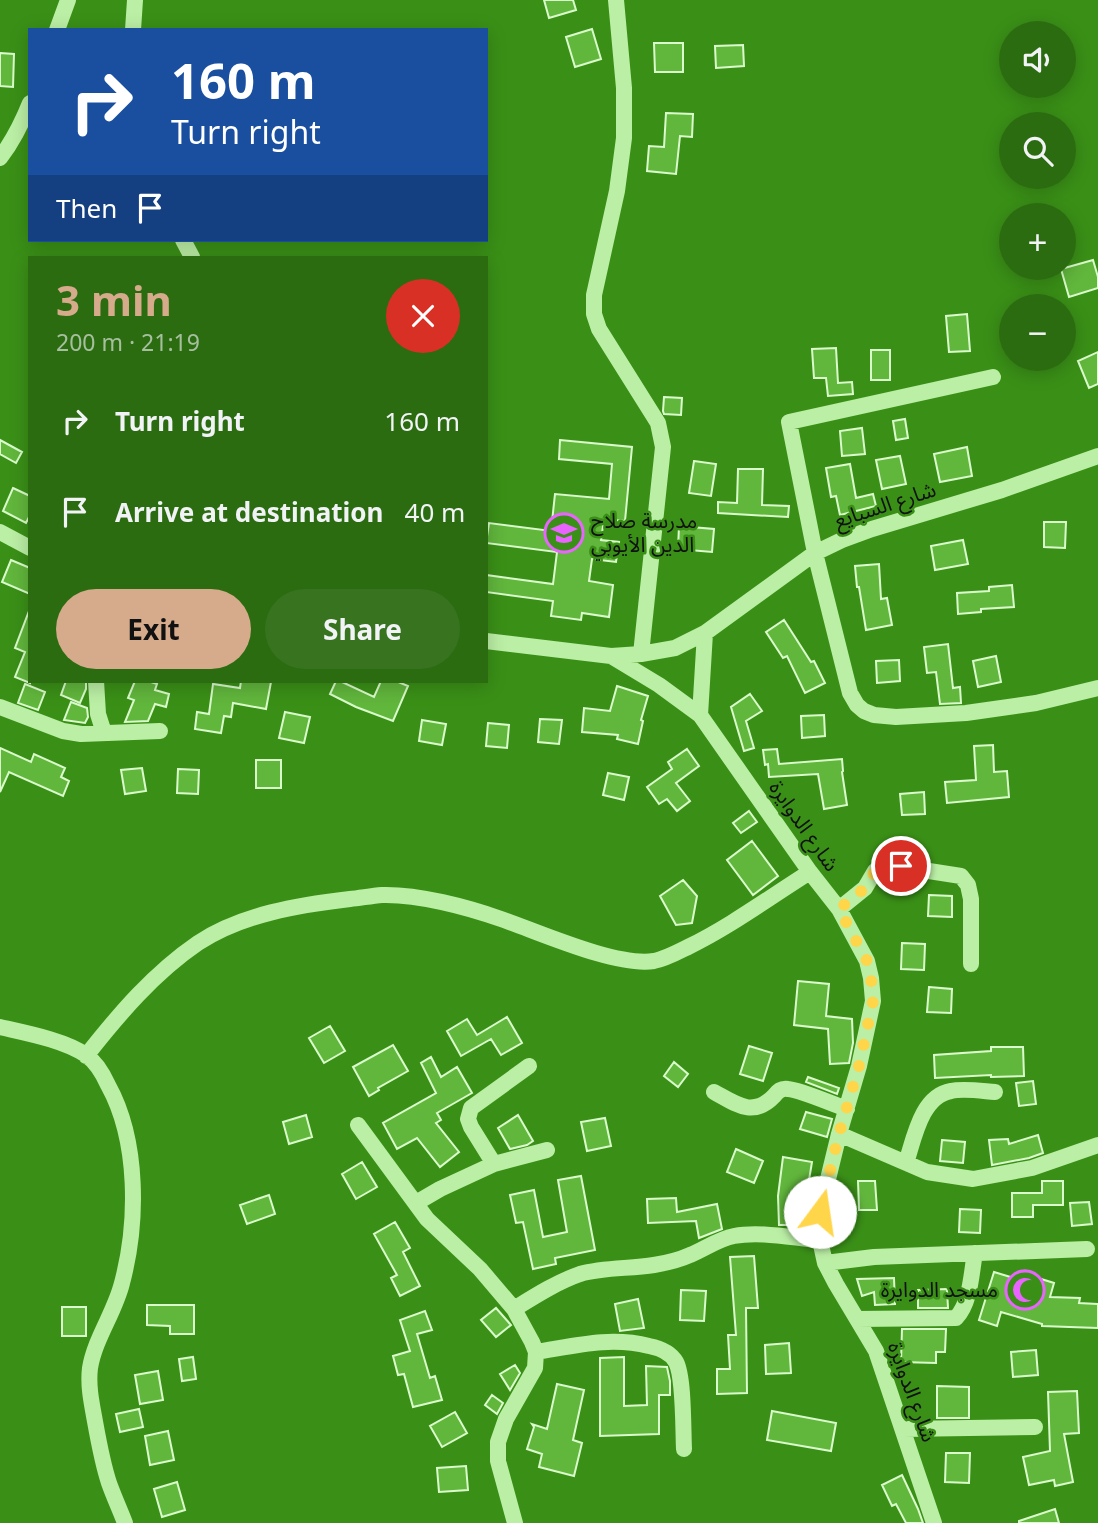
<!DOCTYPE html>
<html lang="en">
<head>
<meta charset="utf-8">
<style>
  :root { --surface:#2c6c11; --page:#38741f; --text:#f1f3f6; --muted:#a6c09f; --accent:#d6ab8b }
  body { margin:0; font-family:"Noto Sans","Noto Sans Arabic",sans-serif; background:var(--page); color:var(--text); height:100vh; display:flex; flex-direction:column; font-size:26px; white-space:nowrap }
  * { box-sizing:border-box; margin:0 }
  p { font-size:23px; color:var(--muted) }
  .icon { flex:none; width:38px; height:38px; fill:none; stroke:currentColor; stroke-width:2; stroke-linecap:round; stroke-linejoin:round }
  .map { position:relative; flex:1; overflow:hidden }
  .panel { position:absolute; left:28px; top:256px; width:460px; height:427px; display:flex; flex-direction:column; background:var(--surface); border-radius:0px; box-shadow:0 4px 18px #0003 }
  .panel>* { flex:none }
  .top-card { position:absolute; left:28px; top:28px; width:460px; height:214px; border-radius:0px; box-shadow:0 4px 18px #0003; background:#1a4fa0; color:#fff; overflow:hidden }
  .controls { position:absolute; left:999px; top:21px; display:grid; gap:14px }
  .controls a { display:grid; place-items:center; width:77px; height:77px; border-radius:50%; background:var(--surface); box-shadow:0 4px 18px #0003; font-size:35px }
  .pin { position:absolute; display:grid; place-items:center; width:60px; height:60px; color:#fff; margin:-30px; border:4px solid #fff; border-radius:50%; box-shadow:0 2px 7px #0007 }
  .me { position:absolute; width:77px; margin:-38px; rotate:14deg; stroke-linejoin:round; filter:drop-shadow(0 0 5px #0008) }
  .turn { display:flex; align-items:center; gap:24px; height:147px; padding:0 28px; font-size:32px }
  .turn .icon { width:91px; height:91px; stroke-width:2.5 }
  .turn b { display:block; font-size:49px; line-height:60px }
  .then { display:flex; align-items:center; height:66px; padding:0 28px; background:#0003; gap:14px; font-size:26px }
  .round { display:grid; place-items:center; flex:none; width:74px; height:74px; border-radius:37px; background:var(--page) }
  .headline { display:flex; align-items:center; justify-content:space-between; height:119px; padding:0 28px }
  h1 { font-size:42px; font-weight:700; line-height:52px; color:var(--accent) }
  .action { display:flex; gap:14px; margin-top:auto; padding:14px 28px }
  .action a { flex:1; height:80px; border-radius:42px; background:var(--accent); color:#111; font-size:28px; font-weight:700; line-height:80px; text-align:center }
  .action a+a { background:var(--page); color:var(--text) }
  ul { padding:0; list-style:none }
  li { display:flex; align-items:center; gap:21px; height:91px; padding:0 28px }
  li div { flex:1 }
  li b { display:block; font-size:26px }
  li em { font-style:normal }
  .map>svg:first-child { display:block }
</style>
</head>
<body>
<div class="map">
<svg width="1098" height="1523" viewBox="0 0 1098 1523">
  <rect width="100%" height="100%" fill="#3a9017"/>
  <path fill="#61b63c" stroke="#dafbcb" stroke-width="2" d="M544,0H573L576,10L549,18Z
    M592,29L601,59L575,67L566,37Z
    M654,43H683V72H655Z
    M743,45L744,66L716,68L715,46Z
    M0,53L14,54L13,87L0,86Z
    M666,113L693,114L692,137L680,136L676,174L647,171L649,146L664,147Z
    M1093,260L1098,277V288L1069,297L1061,269Z
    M967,314L970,351L949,352L946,316Z
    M836,348L838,383L852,382L853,394L828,396L826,378H814L812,349Z
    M871,350H890V380H871Z
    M1098,352V384L1089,388L1078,361Z
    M664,397L682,398L681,415L664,414L663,411Z
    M905,419L908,438L896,440L893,421Z
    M862,428L865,454L842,456L840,431Z
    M0,440L22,452L16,463L0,454Z
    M560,440L632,447L625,521L604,519L601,540L619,542L616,562L592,559L589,581L613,585L609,617L582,613L581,620L551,616L553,601L486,592V575L553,584L557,552L486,543L489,523L551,531L555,494L609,499L612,464L559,459Z
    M967,447L972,476L940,482L934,454Z
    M900,456L906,484L882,489L876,460Z
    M694,461L716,464L711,496L689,493Z
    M850,464L856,498L873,494L876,506L840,515L836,496L831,497L826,468Z
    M738,469H763L762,505L789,506L788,517L718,513V502L737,503Z
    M13,488L30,496V515L26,523L3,511Z
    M1044,522H1066L1065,548L1044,547Z
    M679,526L714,529L712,552L678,549Z
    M963,540L968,564L935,570L931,546Z
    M11,560L30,568V594L2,582Z
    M879,564L881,599L887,598L892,625L866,630L859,587H857L855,566Z
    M1012,585L1014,607L981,609V612L958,614L957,593L989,591V587Z
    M29,611H30V683L15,677L25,652L15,648Z
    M784,620L811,662L814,661L825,683L805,693L787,656L783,658L766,632Z
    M948,644L953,688L960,687L961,703L940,704L936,672L927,673L924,647Z
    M996,656L1001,682L978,687L973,661Z
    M899,660L900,681L877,683L876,661Z
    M66,681H86V689L80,703L61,695Z
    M135,681H148L157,684L155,690L169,694L166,707L155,704L148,721L125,722L134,700L128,698Z
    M241,681L271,682L266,709L233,703L231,717L224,716L221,733L195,729L197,712L209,714L213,684L240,688Z
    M336,681H340L374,697L381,681H396L408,686L393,721L356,707L330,694Z
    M25,684L45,692L38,710L18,703Z
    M617,686L648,696L641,720L643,721L638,744L617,739L618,735L582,732L584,708L610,711Z
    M750,694L762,711L746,721L754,748L744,751L731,707Z
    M71,702L87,708L88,717L85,723L64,720Z
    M285,712L310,717L304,743L279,738Z
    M824,715L825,736L802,738L801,716Z
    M540,719L562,720L559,744L538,742Z
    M422,720L446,724L442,745L419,741Z
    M488,723L509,725L507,748L486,746Z
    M993,745L994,772L1007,771L1009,797L947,803L945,782L976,780L974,746Z
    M0,748L31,762L34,754L65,768L61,777L69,781L63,796L9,772L0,792Z
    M687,749L699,766L676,783L690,801L677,811L667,799L659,804L647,787L672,769L668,762Z
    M777,749L779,764L842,759L843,771L842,772L847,805L824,809L818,774L769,777L768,764L765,765L763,750Z
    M256,760H281V788H256Z
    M142,768L146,791L125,794L121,770Z
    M178,769L199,770L198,794L177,793Z
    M608,773L629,777L624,800L603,795Z
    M924,792L925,814L902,815L900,794Z
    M749,811L757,822L741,833L733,823Z
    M752,841L778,876L753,895L727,860Z
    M683,880L697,896L692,923L676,925L660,896Z
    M929,895L952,896V917L928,916Z
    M902,943L925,944L924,970L901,969Z
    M798,981L829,984L826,1016L852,1019L853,1043L849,1063L830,1064L828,1029L794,1025Z
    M929,987L952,989L951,1013L927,1012Z
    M507,1017L522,1043L501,1055L491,1039L461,1056L447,1031L467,1019L477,1035Z
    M330,1026L345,1051L324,1063L309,1038Z
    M393,1045L408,1071L378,1088L379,1090L369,1096L353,1067Z
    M749,1046L772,1053L763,1081L740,1074Z
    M991,1047H1023L1024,1076L991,1077V1075L935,1078L934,1055L991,1051Z
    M431,1057L441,1077L457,1067L472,1093L437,1113L441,1120L436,1123L459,1152L440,1167L417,1138L397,1149L383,1123L436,1093L421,1063Z
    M674,1062L688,1074L678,1087L664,1076Z
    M808,1077L839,1088L837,1094L806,1082Z
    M1033,1081L1036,1104L1019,1106L1016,1083Z
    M806,1112L832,1119L827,1137L800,1129Z
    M306,1115L312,1137L289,1144L283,1122Z
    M518,1115L533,1141L527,1145L510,1149L498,1128Z
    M605,1118L611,1146L587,1151L581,1122Z
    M1038,1135L1043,1153L1029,1158L992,1165L989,1140L1008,1139L1009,1144Z
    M942,1140L965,1142L963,1163L940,1161Z
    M736,1149L763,1161L754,1183L727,1172Z
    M783,1157L812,1162L808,1186L801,1185L803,1225H779L778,1196Z
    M362,1162L377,1187L356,1199L342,1174Z
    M581,1176L595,1250L555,1258L556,1264L533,1269L523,1222L516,1223L510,1195L534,1190L543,1237L567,1232L558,1180Z
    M858,1181H875L877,1210H859Z
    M1042,1181H1063V1205H1033V1217H1012V1193H1042Z
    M269,1195L275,1214L247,1224L240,1205Z
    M676,1198L677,1212L717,1204L722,1229L699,1238L696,1221L648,1223L647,1199Z
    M1089,1202L1092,1224L1072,1226L1070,1203Z
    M960,1209L981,1210L980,1233L959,1232Z
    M395,1222L410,1248L403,1252L420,1286L400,1296L391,1278L397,1275L374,1234Z
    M754,1256L758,1308H746L747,1393L717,1394V1369H730L728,1335H736L730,1257Z
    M994,1272L1017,1279L1019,1272L1054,1283L1050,1297L1080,1298L1079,1303L1098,1304V1328L1042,1326V1324L1001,1312L997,1326L979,1320Z
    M894,1278L895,1304L875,1305L874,1292L862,1296L857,1279Z
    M947,1289L948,1308H918V1290Z
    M681,1290L706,1291L704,1321L680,1320Z
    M638,1299L644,1328L620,1331L615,1304Z
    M147,1305H194V1334H170V1326L147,1325Z
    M62,1307H86V1336H62Z
    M496,1308L511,1325L496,1337L481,1320Z
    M425,1311L432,1330L417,1334L430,1378L435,1376L442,1400L413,1407L404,1374L398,1375L393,1356L410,1351L400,1320Z
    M902,1329H946L945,1352H936V1363L901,1362Z
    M789,1343L791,1373L766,1374L765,1345Z
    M1036,1350L1038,1375L1013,1377L1011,1352Z
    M193,1357L196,1379L182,1381L179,1359Z
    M624,1357V1406L647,1405L646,1366L667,1367L670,1381V1395H659V1434L600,1436V1358Z
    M515,1365L520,1373L510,1390L500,1374Z
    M158,1371L163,1400L140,1404L135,1375Z
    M557,1384L584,1390L573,1440L582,1443L574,1476L539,1467L542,1454L527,1449L534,1427L532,1424L547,1429Z
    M937,1386L969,1387V1418H937Z
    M1077,1391L1079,1433L1064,1434L1073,1482L1055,1486L1054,1480L1029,1485L1023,1457L1050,1451L1048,1392Z
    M492,1395L503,1403L497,1414L485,1405Z
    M139,1409L143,1427L120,1432L116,1414Z
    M772,1411L836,1423L831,1451L767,1440Z
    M455,1412L467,1433L442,1447L430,1426Z
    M168,1431L174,1460L150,1465L145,1436Z
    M946,1453H970L969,1483L945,1482Z
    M466,1466L468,1490L439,1492L437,1468Z
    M902,1475L918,1509L923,1523H906L896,1504L892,1506L882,1485Z
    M177,1482L185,1510L162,1517L154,1489Z
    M1055,1509L1059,1523H1019V1521Z"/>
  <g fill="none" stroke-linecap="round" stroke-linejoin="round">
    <path stroke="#bbefa5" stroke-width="16" d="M616,0L624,88V138L617,191L594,295V314L599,329L658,423L663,447L641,654
      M57,30L68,0
      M133,30L135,0
      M0,158C13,141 22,123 30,103
      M183,240L192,257
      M993,377L789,422L815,553L850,693L857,705L864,711L874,715L896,717L966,713L1036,703L1098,688
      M0,532L30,548
      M486,641L611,656L641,654L675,648L705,633L815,553L842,540L872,529L1002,490L1098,456
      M611,656L659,685L700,715L810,872L839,909L867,961L871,978L873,1001L859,1066L839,1134L820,1212V1240L825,1263L836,1284L876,1351L934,1523
      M96,681L98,714L104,733
      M0,707L63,731L81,734L160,731
      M700,715L705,633
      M839,909L865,888L875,871L884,864L961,876L968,885L971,899V964
      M0,1027C26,1033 64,1040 86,1055C96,1062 103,1074 108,1085C139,1141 138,1223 122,1283C115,1312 95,1338 90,1368C88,1384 91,1400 94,1416C98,1438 102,1462 109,1483C114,1497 120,1510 125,1523
      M86,1056C119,1014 154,973 198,943C242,914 299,905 350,899C360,898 371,896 382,895C418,894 467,907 501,919C539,932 616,967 654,961C665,959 678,952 688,947C731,926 770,897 810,872
      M714,1092C736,1104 753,1118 774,1096C778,1091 781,1088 788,1089C801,1090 832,1104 847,1109
      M358,1125L427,1219L480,1269L514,1309L532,1342L536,1352L535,1368L506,1419L498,1442V1461L515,1523
      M839,1134L927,1172L973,1179L1032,1168L1098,1145
      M906,1163C914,1139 921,1096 951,1091C963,1088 982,1091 995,1092
      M494,1164L471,1127L468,1119L471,1108L529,1066
      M416,1203L440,1189L494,1164L547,1150
      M825,1263L874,1257L1087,1249
      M514,1309C535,1296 557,1282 580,1274C604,1267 630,1269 654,1265C666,1263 679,1260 690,1255C705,1249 718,1239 734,1236C760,1231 793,1238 820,1240
      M857,1319L956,1318C971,1302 971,1274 975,1253
      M536,1352C574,1346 610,1336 649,1346C659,1348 671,1353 676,1362C684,1377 683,1429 684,1449
      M904,1429L1035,1427"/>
  </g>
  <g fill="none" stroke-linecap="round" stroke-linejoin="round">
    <path stroke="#ffd54a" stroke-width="12" stroke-dasharray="0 21.6" d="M820,1212L839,1134L859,1066L873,1001L871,978L867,961L839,909L865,888L875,871L884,864L901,866"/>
  </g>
  <defs>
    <g id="school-ring" transform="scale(2.0125)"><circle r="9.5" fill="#3a9017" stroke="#e963ff" stroke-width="1.5"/><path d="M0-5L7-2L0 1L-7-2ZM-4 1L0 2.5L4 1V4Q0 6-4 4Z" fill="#e963ff"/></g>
    <g id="mosque-ring" transform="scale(2.0125)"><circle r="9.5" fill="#3a9017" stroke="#e963ff" stroke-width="1.5"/><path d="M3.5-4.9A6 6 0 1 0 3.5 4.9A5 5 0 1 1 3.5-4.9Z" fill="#e963ff"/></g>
  </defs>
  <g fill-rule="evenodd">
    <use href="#school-ring" x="564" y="533"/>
    <use href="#mosque-ring" x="1025" y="1290"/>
  </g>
  <g text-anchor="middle" stroke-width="5" stroke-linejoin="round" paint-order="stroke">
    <g font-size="21" fill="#111" stroke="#3a9017">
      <text transform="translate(885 505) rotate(-18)" y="7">شارع السبايع</text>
      <text transform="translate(804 826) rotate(55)" y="7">شارع الدوايرة</text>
      <text transform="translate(912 1392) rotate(70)" y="7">شارع الدوايرة</text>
    </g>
    <g font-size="21" fill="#111" stroke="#3a9017" text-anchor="start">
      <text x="591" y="528">مدرسة صلاح<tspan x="591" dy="24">الدين الأيوبي</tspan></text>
      <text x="998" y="1297" text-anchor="end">مسجد الدوايرة</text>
    </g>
  </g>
</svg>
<div class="controls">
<a><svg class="icon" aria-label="sound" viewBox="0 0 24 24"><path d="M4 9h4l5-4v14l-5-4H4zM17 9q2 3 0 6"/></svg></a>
<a><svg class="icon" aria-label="search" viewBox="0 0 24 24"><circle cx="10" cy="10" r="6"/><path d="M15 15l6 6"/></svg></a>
<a>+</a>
<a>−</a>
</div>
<div class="pin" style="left:901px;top:866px;background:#d93025"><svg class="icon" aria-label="arrive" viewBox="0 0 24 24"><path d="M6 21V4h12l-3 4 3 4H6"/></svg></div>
<svg class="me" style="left:820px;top:1212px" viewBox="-20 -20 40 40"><circle r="19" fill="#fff"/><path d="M0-13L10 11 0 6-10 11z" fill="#ffd54a"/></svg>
<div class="top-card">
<div class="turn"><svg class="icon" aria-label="right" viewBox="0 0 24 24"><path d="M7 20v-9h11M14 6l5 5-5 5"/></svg><div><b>160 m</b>Turn right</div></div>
<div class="then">Then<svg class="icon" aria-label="arrive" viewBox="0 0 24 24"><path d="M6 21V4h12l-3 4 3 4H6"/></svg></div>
</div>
<section class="panel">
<div class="headline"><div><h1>3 min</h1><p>200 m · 21:19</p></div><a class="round" style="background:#d93025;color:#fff"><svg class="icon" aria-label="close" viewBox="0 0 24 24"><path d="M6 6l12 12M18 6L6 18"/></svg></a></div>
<ul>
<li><svg class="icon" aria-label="right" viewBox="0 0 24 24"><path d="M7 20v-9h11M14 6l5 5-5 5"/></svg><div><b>Turn right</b></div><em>160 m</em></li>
<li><svg class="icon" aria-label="arrive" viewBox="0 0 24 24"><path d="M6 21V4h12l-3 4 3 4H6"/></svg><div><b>Arrive at destination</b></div><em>40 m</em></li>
</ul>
<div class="action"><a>Exit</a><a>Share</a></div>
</section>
</div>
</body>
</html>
